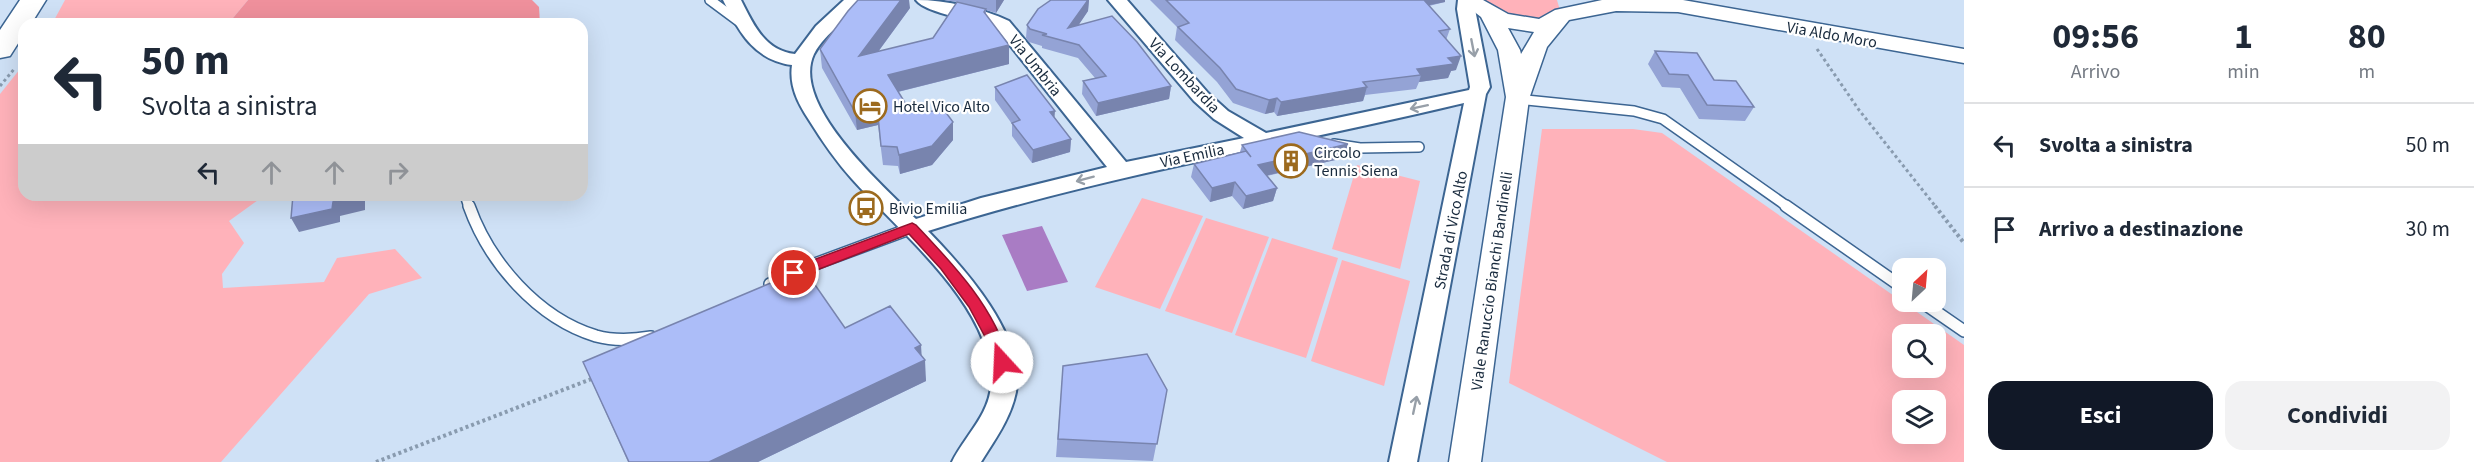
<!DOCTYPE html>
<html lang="it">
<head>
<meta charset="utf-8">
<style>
  :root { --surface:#fff; --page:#f2f2f3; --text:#1f2937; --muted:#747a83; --line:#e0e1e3; --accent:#111827 }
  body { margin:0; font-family:"Source Sans 3",sans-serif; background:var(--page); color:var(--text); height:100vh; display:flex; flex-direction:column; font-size:22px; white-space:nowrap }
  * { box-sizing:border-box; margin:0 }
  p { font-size:20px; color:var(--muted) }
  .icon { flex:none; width:33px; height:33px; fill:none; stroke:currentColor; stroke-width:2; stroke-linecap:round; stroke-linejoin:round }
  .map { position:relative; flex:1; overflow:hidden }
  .sheet { display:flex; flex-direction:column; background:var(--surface); width:510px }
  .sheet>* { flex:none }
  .banner { position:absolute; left:18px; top:18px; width:570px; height:183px; border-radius:18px; box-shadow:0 6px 24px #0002; background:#fff; color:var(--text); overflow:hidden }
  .needle { width:39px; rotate:26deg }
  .controls { position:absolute; left:1892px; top:258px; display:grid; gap:12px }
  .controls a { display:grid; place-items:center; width:54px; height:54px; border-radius:12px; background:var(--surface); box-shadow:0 6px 24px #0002; font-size:30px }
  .pin { position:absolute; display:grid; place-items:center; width:51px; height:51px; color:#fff; margin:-26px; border:3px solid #fff; border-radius:50%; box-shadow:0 2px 6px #0007 }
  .me { position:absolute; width:66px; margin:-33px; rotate:340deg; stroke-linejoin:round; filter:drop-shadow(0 0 4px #0008) }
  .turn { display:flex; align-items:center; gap:21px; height:126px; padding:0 24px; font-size:27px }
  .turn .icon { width:78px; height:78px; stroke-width:2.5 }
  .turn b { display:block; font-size:42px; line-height:51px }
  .lanes { display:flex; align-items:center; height:57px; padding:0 24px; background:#0003; justify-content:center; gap:30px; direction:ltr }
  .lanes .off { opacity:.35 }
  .eta { display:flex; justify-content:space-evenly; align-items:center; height:102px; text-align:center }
  .eta b { font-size:36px; font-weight:700; line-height:42px }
  .action { display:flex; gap:12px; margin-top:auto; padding:12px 24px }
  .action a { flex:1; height:69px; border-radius:18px; background:var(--accent); color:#fff; font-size:24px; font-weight:700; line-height:69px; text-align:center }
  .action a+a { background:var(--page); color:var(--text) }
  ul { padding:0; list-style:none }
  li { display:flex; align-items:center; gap:18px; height:84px; padding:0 24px; border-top:2px solid var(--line) }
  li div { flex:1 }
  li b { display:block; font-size:22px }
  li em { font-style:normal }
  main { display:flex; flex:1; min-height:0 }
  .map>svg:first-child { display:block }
</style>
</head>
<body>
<main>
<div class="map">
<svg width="1964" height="462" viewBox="0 0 1964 462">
  <rect width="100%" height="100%" fill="#cfe1f6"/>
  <path fill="#ffb2ba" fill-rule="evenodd" d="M65,0H248L228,24H52Z
    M1480,0H1557L1559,7L1557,13C1525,28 1509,16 1480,0Z
    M24,64V195H265L229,221L244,243L222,274L223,288L324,282L337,258L395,249L422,278L369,294L221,462H0V94Z
    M1542,129H1633L1662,133L1964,345V462H1667L1509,383ZM1902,334H1935V368H1902ZM1902,400H1935V434H1902Z
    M1357,165L1420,181L1400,269L1332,249Z
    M1142,198L1203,216L1160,309L1095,287Z
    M1206,218L1269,237L1232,333L1165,311Z
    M1272,238L1338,258L1306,358L1235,335Z
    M1342,260L1410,281L1384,386L1311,361Z"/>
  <path fill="#ef909c" d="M248,0H532L539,7L540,24H228Z"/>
  <path fill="#a97cc4" d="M1042,226L1068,282L1027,291L1002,235Z"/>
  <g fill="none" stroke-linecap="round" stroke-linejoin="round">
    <g stroke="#3c6592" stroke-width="12">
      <path id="service-far1" d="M710,0L741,23
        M1517,99L1634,111L1663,119L1788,207
        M1334,144L1360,148L1419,147
        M465,195L469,207"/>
    </g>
    <g stroke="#3c6592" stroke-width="14">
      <path id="service" d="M469,206C489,262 537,318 596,336C614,341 633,340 651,337
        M1786,206L1902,287
        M770,284L815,264L912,228
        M1922,302L1964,331"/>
    </g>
    <g stroke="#3c6592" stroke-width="4">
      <path id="minor" d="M723,0H741C753,24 765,51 795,54L816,26L844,0H864C850,20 826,31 814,54C790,105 884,186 916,219L981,198L1107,167L997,29C978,20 926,14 916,0C947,0 981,8 1009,21L1126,162L1244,138L1214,119L1194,101L1108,0H1127L1208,93L1228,111L1266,133L1469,90L1470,87L1457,9L1458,0H1476L1475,9L1490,87L1486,94L1417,462H1389L1464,103C1285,146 1104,175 928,231C964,268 1026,336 1016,392C1011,418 994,441 981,462H952C964,437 989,415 991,386C996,308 899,232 852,179C836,161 822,141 809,120C798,103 789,86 792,65C754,60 739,32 723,0Z"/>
    </g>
    <g stroke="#3c6592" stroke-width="3">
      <path id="tertiary" d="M1459,0H1483L1508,14L1539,19L1555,10L1602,0H1683L1964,49V63L1678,12L1616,11L1569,20L1547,47L1529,99L1481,462H1449L1506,97L1498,50L1481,17ZM1508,28L1534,32L1521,54L1520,50Z"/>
    </g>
    <g stroke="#3c6592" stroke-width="3">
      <path id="primary" d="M20,0H46L31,24H24V34L10,56L0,58V30Z"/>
    </g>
    <path stroke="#899baf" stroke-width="3" stroke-dasharray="3 3" stroke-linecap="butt" d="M1817,49L1859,110L1936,207
      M0,86L15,68"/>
    <path stroke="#899baf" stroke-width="4" stroke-dasharray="3 3" stroke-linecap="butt" d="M1935,206L1964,243
      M376,462L594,378"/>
    <use href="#service-far1" stroke="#fff" stroke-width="9"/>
    <use href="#service" stroke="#fff" stroke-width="11"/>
    <use href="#minor" fill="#fff" fill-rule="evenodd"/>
    <use href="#tertiary" fill="#fff" fill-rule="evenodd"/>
    <use href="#primary" fill="#fff" fill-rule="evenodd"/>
  </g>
  <path fill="#94a3d5" d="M944,0H1004L996,13L986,10V15L1009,45V64L898,92L910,111L923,112L953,122V140L932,165L900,174L898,166L883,165L878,125L857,130L822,68L820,49L910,8L878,52L933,38L957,2Z
    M1051,0H1089L1088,11L1078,25L1171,86L1169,99L1096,116L1082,94L1083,81L1095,78L1078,58L1042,48V46L1029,42L1026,38L1027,25Z
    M1150,0H1445V2L1429,6L1450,29L1446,40L1456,70L1451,71L1448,78L1419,82L1416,89L1365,95L1363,101L1277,116L1274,112L1265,114L1233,103L1217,82L1175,40L1177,27Z
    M1655,51L1714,80L1754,107L1745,121L1699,119L1680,88L1662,87L1648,64Z
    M995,87L1055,118L1071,139L1070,152L1032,163L1012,136V124L995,100Z
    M1348,144L1344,158L1267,176L1277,188L1273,201L1243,209L1232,196L1210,202L1191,177L1194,164L1240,152L1242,145Z
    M845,328L922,357L926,381L758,462H628L583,362Z
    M1063,366L1167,390L1153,461L1056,457Z"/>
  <path fill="#7884ae" d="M901,0H909L910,8L861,75L859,56Z
    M996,0H1004L996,13Z
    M1088,0H1089L1088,11L1068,41V28Z
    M1418,0H1445V2L1415,8Z
    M1009,45V64L889,94L888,75Z
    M1461,56L1456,70L1451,71L1448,78L1419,82L1421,75L1417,69L1448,58Z
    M1171,86L1169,99L1096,116L1098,103Z
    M1367,87L1363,101L1277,116L1281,102Z
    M1277,98L1274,112L1265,114L1269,100Z
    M877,106L878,125L857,130L855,112Z
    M1055,111L1054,124L1050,112Z
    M953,122V140L932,165L900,174L899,155Z
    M1071,139L1070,152L1032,163L1033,150Z
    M1348,144L1344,158L1255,178L1258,165Z
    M1235,182L1232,196L1210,202L1212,188Z
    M1277,188L1273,201L1243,209L1246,196Z
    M358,195H365V210L340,216V222L299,232L291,218L333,202Z
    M374,195H388L376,199Z
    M921,345L922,361L925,360L926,381L758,462H709Z"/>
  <path fill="#acbdf8" stroke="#7884ae" stroke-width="1.5" d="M858,0H901L859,56L933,38L957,2L986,9L984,12L1009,45L888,75L910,111L920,107L923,112L944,110L953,122L932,146L899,155L897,147L881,146L877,106L855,112L820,49L848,11Z
    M1051,0H1088L1068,28L1112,16L1137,42L1171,86L1098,103L1083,81L1106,76L1079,45L1042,35L1047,34L1030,29L1027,25L1038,9Z
    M1166,0H1424L1450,29L1439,31L1461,56L1448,58L1454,64L1417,69L1421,75L1363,82L1367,87L1281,102L1277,98L1269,100L1236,89L1220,68L1178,27L1189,23Z
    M1655,51L1697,53L1714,80L1736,81L1754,107L1707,105L1688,75L1669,74Z
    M1027,75L1055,111L1050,112L1071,139L1033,150L1012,123L1020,120L995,87Z
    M1299,132L1348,144L1258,165L1277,188L1246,196L1235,182L1212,188L1194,164L1246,151L1251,157L1242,145Z
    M293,195H358V197L333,202L332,209L291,218Z
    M804,269L845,328L890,306L921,345L915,348L925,360L709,462H629L583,362Z
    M1147,354L1167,390L1157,444L1058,439L1063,366Z"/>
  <defs><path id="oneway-shaft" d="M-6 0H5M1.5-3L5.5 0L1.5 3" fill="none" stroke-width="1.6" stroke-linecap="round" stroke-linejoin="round" transform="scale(1.5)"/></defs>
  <g stroke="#979fa8">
    <use href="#oneway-shaft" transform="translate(1473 48) rotate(79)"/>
    <use href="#oneway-shaft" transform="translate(1419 107) rotate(168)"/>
    <use href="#oneway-shaft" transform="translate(1085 179) rotate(165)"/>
    <use href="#oneway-shaft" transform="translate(1415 405) rotate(-78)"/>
  </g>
  <path fill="#e11d48" stroke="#92132f" stroke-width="1.5" d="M912,223L916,225C953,264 996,309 1009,362L1007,367H996L991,348L969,307L941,269L909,234L799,277H789L787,273L789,269Z"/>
  <defs>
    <g id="hotel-ring" transform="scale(1.725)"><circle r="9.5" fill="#fff" stroke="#9c6a1e" stroke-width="1.5"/><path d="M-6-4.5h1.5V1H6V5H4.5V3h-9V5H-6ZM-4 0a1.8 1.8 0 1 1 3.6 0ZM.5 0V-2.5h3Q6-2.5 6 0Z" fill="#9c6a1e"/></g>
    <g id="building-ring" transform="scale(1.725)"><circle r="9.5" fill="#fff" stroke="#9c6a1e" stroke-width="1.5"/><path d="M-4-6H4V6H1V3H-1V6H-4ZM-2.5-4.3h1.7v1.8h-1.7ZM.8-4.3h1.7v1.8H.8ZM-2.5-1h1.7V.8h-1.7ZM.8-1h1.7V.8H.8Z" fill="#9c6a1e"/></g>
    <g id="bus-ring" transform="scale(1.725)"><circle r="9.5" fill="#fff" stroke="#9c6a1e" stroke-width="1.5"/><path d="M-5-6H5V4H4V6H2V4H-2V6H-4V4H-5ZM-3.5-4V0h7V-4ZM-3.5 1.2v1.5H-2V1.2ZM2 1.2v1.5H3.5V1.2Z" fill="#9c6a1e"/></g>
  </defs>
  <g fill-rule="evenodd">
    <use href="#hotel-ring" x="870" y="106"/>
    <use href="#building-ring" x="1291" y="161"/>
    <use href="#bus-ring" x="866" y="208"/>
  </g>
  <g text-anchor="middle" stroke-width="4.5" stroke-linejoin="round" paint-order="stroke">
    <g font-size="16" fill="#182a3d" stroke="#fff">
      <text transform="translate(1832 34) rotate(10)" y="6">Via Aldo Moro</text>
      <text transform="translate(1036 65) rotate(51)" y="6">Via Umbria</text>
      <text transform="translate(1185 75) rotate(47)" y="6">Via Lombardia</text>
      <text transform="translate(1192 155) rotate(-12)" y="6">Via Emilia</text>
      <text transform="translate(1450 230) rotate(-79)" y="6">Strada di Vico Alto</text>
      <text transform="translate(1491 281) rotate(-82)" y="6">Viale Ranuccio Bianchi Bandinelli</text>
    </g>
    <g font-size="16" fill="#182a3d" stroke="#fff" text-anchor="start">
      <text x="893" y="112">Hotel Vico Alto</text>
      <text x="1314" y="158">Circolo<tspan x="1314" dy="18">Tennis Siena</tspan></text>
      <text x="889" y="214">Bivio Emilia</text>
    </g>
  </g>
</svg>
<div class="controls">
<a><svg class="needle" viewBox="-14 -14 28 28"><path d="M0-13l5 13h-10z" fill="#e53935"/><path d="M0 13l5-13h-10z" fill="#747a83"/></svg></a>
<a><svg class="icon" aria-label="search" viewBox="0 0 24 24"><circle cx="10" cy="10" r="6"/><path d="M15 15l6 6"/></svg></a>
<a><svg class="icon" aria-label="layers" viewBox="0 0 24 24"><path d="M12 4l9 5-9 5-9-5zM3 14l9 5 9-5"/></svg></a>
</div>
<div class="pin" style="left:794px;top:273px;background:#d93025"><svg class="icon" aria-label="arrive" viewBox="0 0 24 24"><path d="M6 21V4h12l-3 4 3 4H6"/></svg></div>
<svg class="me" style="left:1002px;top:362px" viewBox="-20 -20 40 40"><circle r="19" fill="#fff"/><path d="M0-13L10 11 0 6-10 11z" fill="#e11d48"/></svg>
<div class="banner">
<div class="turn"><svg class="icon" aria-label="left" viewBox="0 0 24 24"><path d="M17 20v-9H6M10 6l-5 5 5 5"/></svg><div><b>50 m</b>Svolta a sinistra</div></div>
<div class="lanes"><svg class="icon" aria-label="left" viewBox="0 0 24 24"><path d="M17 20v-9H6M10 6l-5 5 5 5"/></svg><svg class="icon off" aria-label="ahead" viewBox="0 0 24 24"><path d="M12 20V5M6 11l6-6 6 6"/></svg><svg class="icon off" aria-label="ahead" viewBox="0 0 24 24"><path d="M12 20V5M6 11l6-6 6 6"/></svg><svg class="icon off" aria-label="right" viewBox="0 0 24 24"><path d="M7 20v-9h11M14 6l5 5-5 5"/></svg></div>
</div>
</div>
<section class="sheet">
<div class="eta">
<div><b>09:56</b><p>Arrivo</p></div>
<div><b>1</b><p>min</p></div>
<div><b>80</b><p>m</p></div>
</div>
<ul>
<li><svg class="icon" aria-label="left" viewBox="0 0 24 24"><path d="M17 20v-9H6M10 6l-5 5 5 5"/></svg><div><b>Svolta a sinistra</b></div><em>50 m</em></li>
<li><svg class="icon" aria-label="arrive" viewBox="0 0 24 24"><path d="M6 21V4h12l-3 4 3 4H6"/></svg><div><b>Arrivo a destinazione</b></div><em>30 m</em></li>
</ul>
<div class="action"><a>Esci</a><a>Condividi</a></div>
</section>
</main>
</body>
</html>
